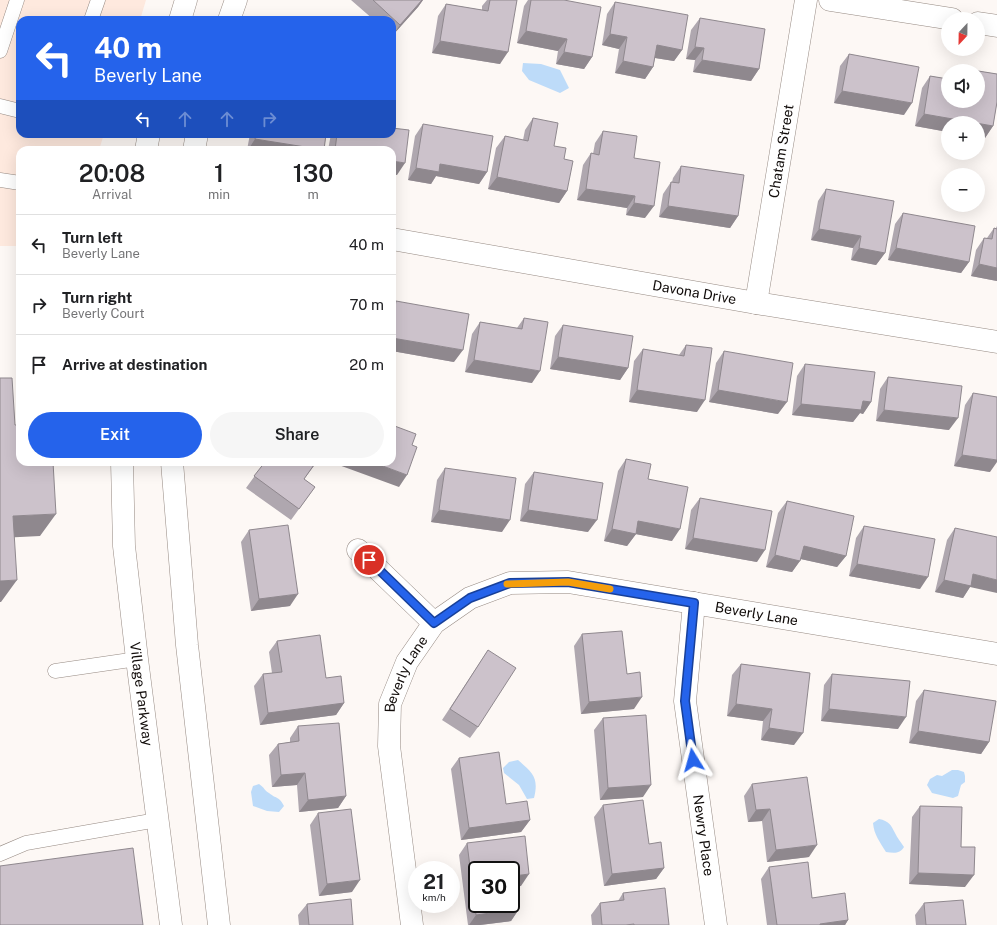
<!DOCTYPE html>
<html lang="en">
<head>
<meta charset="utf-8">
<style>
  :root { --surface:#fff; --page:#f6f6f6; --text:#202124; --muted:#757577; --line:#e0e0e0; --accent:#2563eb }
  body { margin:0; font-family:"Public Sans",sans-serif; background:var(--page); color:var(--text); height:100vh; display:flex; flex-direction:column; font-size:15px; white-space:nowrap }
  * { box-sizing:border-box; margin:0 }
  p { font-size:13px; color:var(--muted) }
  .icon { flex:none; width:22px; height:22px; fill:none; stroke:currentColor; stroke-width:2; stroke-linecap:round; stroke-linejoin:round }
  .map { position:relative; flex:1; overflow:hidden }
  .details { position:absolute; left:16px; top:146px; width:380px; height:320px; display:flex; flex-direction:column; background:var(--surface); border-radius:12px; box-shadow:0 4px 16px #0002 }
  .details>* { flex:none }
  .top-card { position:absolute; left:16px; top:16px; width:380px; height:122px; border-radius:12px; box-shadow:0 4px 16px #0002; background:#2563eb; color:#fff; overflow:hidden }
  .needle { width:26px; rotate:202deg }
  .buttons { position:absolute; left:941px; top:12px; display:grid; gap:8px }
  .buttons a { display:grid; place-items:center; width:44px; height:44px; border-radius:50%; background:var(--surface); box-shadow:0 4px 16px #0002; font-size:20px }
  .speed { position:absolute; left:408px; top:861px; display:flex; gap:8px; font-size:20px; font-weight:700; text-align:center }
  .speed>* { display:grid; place-content:center; width:52px; height:52px; border-radius:50%; background:var(--surface); box-shadow:0 4px 16px #0002; line-height:1 }
  .speed small { font-size:10px; font-weight:400 }
  .speed .limit { border:2px solid #111; border-radius:6px; background:#fff; color:#111 }
  .pin { position:absolute; display:grid; place-items:center; width:34px; height:34px; color:#fff; margin:-17px; border:2px solid #fff; border-radius:50%; box-shadow:0 1px 4px #0007 }
  .me { position:absolute; width:44px; margin:-22px; rotate:352deg; stroke-linejoin:round; filter:drop-shadow(0 0 3px #0008) }
  .turn { display:flex; align-items:center; gap:14px; height:84px; padding:0 12px; font-size:18px }
  .turn .icon { width:52px; height:52px; stroke-width:2.5 }
  .turn b { display:block; font-size:28px; line-height:34px }
  .lanes { display:flex; align-items:center; height:38px; padding:0 12px; background:#0003; justify-content:center; gap:20px; direction:ltr }
  .lanes .off { opacity:.35 }
  .eta { display:flex; justify-content:space-evenly; align-items:center; height:68px; text-align:center }
  .eta b { font-size:24px; font-weight:600; line-height:28px }
  .action { display:flex; gap:8px; margin-top:auto; padding:8px 12px }
  .action a { flex:1; height:46px; border-radius:24px; background:var(--accent); color:#fff; font-size:16px; font-weight:600; line-height:46px; text-align:center }
  .action a+a { background:var(--page); color:var(--text) }
  ul { padding:0; list-style:none }
  li { display:flex; align-items:center; gap:12px; height:60px; padding:0 12px; border-top:1px solid var(--line) }
  li div { flex:1 }
  li b { display:block; font-size:15px }
  li em { font-style:normal }
  .map>svg:first-child { display:block }
</style>
</head>
<body>
<div class="map">
<svg width="997" height="925" viewBox="0 0 997 925">
  <rect width="100%" height="100%" fill="#fdf8f5"/>
  <path fill="#fee9de" d="M0,0H146L140,20H20V134H104L99,150H20V246H0Z"/>
  <path fill="#bddbf9" d="M523,63L541,64L560,70L569,88L560,93L529,80L522,71Z
    M518,760C533,773 539,778 534,798L527,799L519,785L504,773L503,768L509,762Z
    M952,770H958L964,772L965,776V782L961,785L958,796L953,798L932,793L927,785L930,779L937,775L942,776Z
    M259,784C265,788 264,790 269,793C276,799 279,796 284,806L279,812L267,811L253,806L251,792L253,786Z
    M879,819C889,821 891,825 895,833C897,838 901,842 904,847C900,854 894,853 886,852C880,842 874,835 873,823Z"/>
  <g fill="none" stroke-linecap="round" stroke-linejoin="round">
    <g stroke="#968a83" stroke-width="15">
      <path id="service" d="M91,20L98,0
        M0,51L17,0
        M0,106L20,111
        M0,180L20,183
        M55,671L137,659
        M0,854L26,843L157,820"/>
    </g>
    <g stroke="#968a83" stroke-width="23">
      <g id="minor">
        <path d="M830,0L952,19"/>
        <path d="M978,23L997,26"/>
        <path id="s1" d="M392,239L756,303L997,342"/>
        <path id="s2" d="M756,303L806,0"/>
        <path d="M358,550L434,623"/>
        <path id="s3" d="M694,603L685,701L716,925"/>
        <path id="s4" d="M412,925L389,746L390,704L407,662L434,623L470,598L510,583L568,582L997,654"/>
      </g>
    </g>
    <g stroke="#968a83" stroke-width="23">
      <g id="tertiary">
        <path d="M180,20L186,0"/>
        <path d="M229,20L236,0"/>
        <path d="M146,150L149,134"/>
        <path d="M194,150L197,134"/>
        <path id="s5" d="M122,462L124,546L137,659L171,925"/>
        <path d="M172,462L187,645L219,925"/>
      </g>
    </g>
    <use href="#service" stroke="#fff" stroke-width="14"/>
    <use href="#minor" stroke="#fff" stroke-width="22"/>
    <use href="#tertiary" stroke="#fff" stroke-width="22"/>
  </g>
  <path fill="#afa7af" d="M351,0H423L418,7L392,36V20H374Z
    M487,0H517L500,64L432,53L438,16L446,4L482,10V6Z
    M528,0H564L592,57L584,69L556,64L558,51L517,43L524,6Z
    M615,2L682,50L674,61L655,58L653,67L645,79L615,73L619,49L602,45L607,14Z
    M700,18L759,69L751,81L693,72L695,60L686,59L691,30Z
    M849,54L904,115L834,103L840,66Z
    M972,70L997,74V102L993,126L985,138L978,137V123H948V132L915,126L922,88L930,76L948,79V101H978V71H971Z
    M533,118L564,159L567,191L559,203L488,189L496,148L505,136L523,140L525,130Z
    M423,124L487,172L479,184L436,176L431,184L408,180L415,136Z
    M603,131L634,158L645,218L626,215L627,208L577,200L583,165L591,153L593,154L595,143Z
    M250,134H326L324,150H247Z
    M331,134H392L397,175L392,174V150H328Z
    M681,166L738,216L730,228L659,217L663,194L671,182H672L673,178Z
    M826,189L885,253L876,265L851,260L853,248L811,240L818,201Z
    M903,213L969,262L961,273L888,260L895,224Z
    M997,226V281L971,276L976,250L984,238H987L994,228H996Z
    M396,301L454,362L392,351V307Z
    M524,318L532,383L465,372L472,334L480,322L517,328Z
    M563,325L628,368L620,380L550,369L555,336Z
    M686,345L697,412L629,402L634,361L643,349L679,355Z
    M724,351L778,414L709,402L716,363Z
    M805,364L871,402L863,414L860,413L853,422L792,415L797,376Z
    M888,377L949,430L876,421L880,389Z
    M973,393L990,472L954,466L965,405Z
    M626,459L648,479L672,541L636,534L627,546L604,541L618,471Z
    M265,462H317L304,479L315,487L291,520L246,488Z
    M445,468L502,532L431,522L437,480Z
    M534,472L588,532L520,521L525,484Z
    M700,498L757,562L685,549L691,510Z
    M787,501L846,556L837,567L801,559L792,572L766,567L778,513Z
    M864,526L920,589L849,576L856,538Z
    M955,528L970,587L963,598L935,592L947,540Z
    M249,530L290,606L251,611L241,542Z
    M582,634L627,674L634,709L581,714L574,646Z
    M277,641L326,678L344,703L336,715L260,725L254,686L263,674L272,673L269,652Z
    M488,650L478,727L470,738L442,720Z
    M741,664L810,673L794,745L761,740L763,721L727,716L732,675Z
    M832,674L898,729L821,721L824,685Z
    M924,690L989,742L981,754L909,743L916,701Z
    M603,718L643,797L600,800L594,730Z
    M298,726L346,796L338,808L299,812L297,785L272,787L269,755L278,744L290,742V738Z
    M459,758L506,804L530,820L521,832L461,840L451,769Z
    M752,784L809,857L767,862L762,821L748,822L744,796Z
    M603,805L649,844L664,868L656,879L604,886L594,817Z
    M920,806L961,847L965,887L909,884L912,817Z
    M318,813L352,892L319,896L310,825Z
    M467,843L521,886H516L519,909L511,921L480,925H468L459,855Z
    M769,867L812,898L848,920L845,925H767L761,879Z
    M623,893L669,925H592L591,915L600,903L618,901Z
    M924,903L966,925H916L915,915Z
    M307,904L353,925H299L298,915Z"/>
  <path fill="#8f888e" d="M422,0H423L418,7L392,36L400,25Z
    M526,31L567,39L558,51L517,43Z
    M610,34L627,37L619,49L602,45Z
    M440,41L508,52L500,64L432,53Z
    M657,45L682,50L674,61L649,57Z
    M695,47L704,48L695,60L686,59Z
    M564,52L592,57L584,69L556,64Z
    M702,60L759,69L751,81L693,72Z
    M623,61L653,67L645,79L615,73Z
    M842,91L912,103L904,115L834,103Z
    M924,114L975,123H948V132L915,126Z
    M978,123L993,126L985,138L978,137Z
    M255,139L322,150H248Z
    M392,161L405,163L397,175L392,174Z
    M440,164L487,172L479,184L436,176L431,184L408,180L416,168Z
    M497,177L567,191L559,203L488,189Z
    M586,189L635,196L627,208L577,200Z
    M634,203L654,206L645,218L626,215Z
    M668,206L738,216L730,228L659,217Z
    M819,229L861,236L853,248L811,240Z
    M859,248L885,253L876,265L851,260Z
    M896,248L969,262L961,273L888,260Z
    M979,264L997,268V281L971,276Z
    M392,338L463,350L454,362L392,351Z
    M558,357L628,368L620,380L550,369Z
    M474,360L540,371L532,383L465,372Z
    M637,390L705,400L697,412L629,402Z
    M718,390L787,402L778,414L709,402Z
    M863,401L871,402L863,414L860,413L853,422L792,415L801,404Z
    M884,410L958,418L949,430L876,421Z
    M962,455L997,460V462L990,472L954,466Z
    M337,462H372L407,475L399,487L336,464Z
    M439,510L510,520L502,532L431,522Z
    M528,510L597,520L588,532L520,521Z
    M56,514L40,536L0,538L13,516Z
    M638,521L680,529L672,541L630,533Z
    M612,529L636,534L627,546L604,541Z
    M693,538L765,550L757,562L685,549Z
    M804,546L846,556L837,567L796,558Z
    M775,555L800,561L792,572L766,567Z
    M857,564L928,577L920,589L849,576Z
    M973,574L997,580V593L970,587L963,598L935,592L944,580Z
    M17,580L1,602H0V581Z
    M298,594L290,606L251,611L259,599Z
    M642,697L634,709L581,714L589,702Z
    M344,703L336,715L260,725L268,713Z
    M736,704L772,709L763,721L727,716Z
    M829,709L906,717L898,729L821,721Z
    M769,728L803,733L794,745L761,740Z
    M918,731L989,742L981,754L909,743Z
    M305,773L297,785L272,787L281,775Z
    M651,785L643,797L600,800L608,788Z
    M346,796L338,808L299,812L308,800Z
    M770,809L762,821L748,822L756,810Z
    M530,820L521,832L461,840L469,828Z
    M817,845L809,857L767,862L776,850Z
    M664,868L656,879L604,886L612,874Z
    M918,873L974,875L965,887L909,884Z
    M529,874L521,886L511,887L514,876Z
    M360,880L352,892L319,896L327,884Z
    M519,909L511,921L480,925H469L476,915Z
    M848,920L845,925H819L820,924Z"/>
  <path fill="#ccc2cb" stroke="#8f888e" fill-rule="evenodd" d="M373,0H422L400,25Z
    M490,0H517L508,52L440,41L446,4L488,11Z
    M531,0H564L601,7L592,57L564,52L567,39L526,31Z
    M615,2L688,15L682,50L657,45L653,67L623,61L627,37L610,34Z
    M700,18L765,29L759,69L702,60L704,48L695,47Z
    M849,54L919,67L912,103L842,91Z
    M972,70L997,74V102L993,126L924,114L930,76L948,79V101H978V71H972Z
    M533,118L558,123L554,146L566,148L564,159L573,161L567,191L497,177L505,136L528,141Z
    M423,124L493,136L487,172L440,164L439,172L416,168Z
    M392,128L409,130L405,163L392,161V150H335L337,134H392Z
    M603,131L637,136L634,158L660,162L654,206L634,203L635,196L586,189L591,153L599,155Z
    M256,134H326L324,150L255,139Z
    M681,166L744,175L738,216L668,206L671,182L679,183Z
    M826,189L894,201L885,253L859,248L861,236L819,229Z
    M903,213L975,226L969,262L896,248Z
    M994,228L997,229V268L979,264L984,238L992,239Z
    M396,301L469,314L463,350L392,338V325Z
    M524,318L548,322L540,371L474,360L480,322L522,329Z
    M563,325L633,336L628,368L558,357Z
    M686,345L712,348L705,400L637,390L643,349L684,356Z
    M724,351L793,363L787,402L718,390Z
    M805,364L875,372L871,402L863,401L861,410L801,404Z
    M888,377L962,386L958,418L884,410Z
    M0,378H12L15,425H20V462H53L56,514L13,516L17,580L0,581Z
    M973,393L997,397V460L962,455Z
    M392,425L416,434L412,445L417,447L407,475L372,462H392Z
    M626,459L651,464L648,479L688,487L680,529L638,521L636,534L612,529Z
    M265,462H316L304,479L315,487L299,509L254,476Z
    M445,468L516,478L510,520L439,510Z
    M534,472L603,483L597,520L528,510Z
    M700,498L772,511L765,550L693,538Z
    M787,501L854,516L846,556L804,546L800,561L775,555Z
    M288,525L298,594L259,599L249,530Z
    M864,526L935,539L928,577L857,564Z
    M955,528L997,537V580L973,574L971,586L944,580Z
    M622,631L627,674L640,672L642,697L589,702L582,634Z
    M320,635L326,678L341,676L344,703L268,713L263,674L282,672L277,641Z
    M488,650L516,668L478,727L450,709Z
    M741,664L810,673L803,733L769,728L772,709L736,704Z
    M832,674L910,681L906,717L829,709Z
    M924,690L996,701L989,742L918,731Z
    M646,715L651,785L608,788L603,718Z
    M339,723L346,796L308,800L305,773L281,775L278,744L299,741L298,726Z
    M499,752L506,804L527,801L530,820L469,828L459,758Z
    M807,777L817,845L776,850L770,809L756,810L752,784Z
    M643,800L649,844L661,842L664,868L612,874L603,805Z
    M920,806L962,807L961,847H975L974,875L918,873Z
    M351,809L360,880L327,884L318,813Z
    M525,836L529,874L514,876L519,909L476,915L467,843ZM477,870H511V904H477Z
    M133,848L143,925H0V866Z
    M808,862L812,898L845,893L848,920L820,924V925H777L769,867Z
    M665,888L669,925H634V924L626,925H602L600,903L624,900L623,893Z
    M351,899L353,925H309L307,904Z
    M963,900L966,925H926L924,903Z"/>
  <g fill="none" stroke-linecap="round" stroke-linejoin="round">
    <g stroke="#184099" stroke-width="10">
      <path id="route" d="M369,560L434,623L470,598L510,583L568,582L694,603L685,701L693,760"/>
    </g>
    <use href="#route" stroke="#2563eb" stroke-width="7"/>
    <path stroke="#f59e0b" stroke-width="7" d="M507,584L568,582L610,589"/>
  </g>
  <g text-anchor="middle" stroke-width="3.5" stroke-linejoin="round" paint-order="stroke">
    <g font-size="14" fill="#110c0a" stroke="#fff">
      <text dy="5" stroke="none"><textPath href="#s2" startOffset="154">Chatam Street</textPath></text>
      <text dy="5" stroke="none"><textPath href="#s1" startOffset="307">Davona Drive</textPath></text>
      <text dy="5" stroke="none"><textPath href="#s4" startOffset="651">Beverly Lane</textPath></text>
      <text dy="5" stroke="none"><textPath href="#s4" startOffset="256">Beverly Lane</textPath></text>
      <text dy="5" stroke="none"><textPath href="#s5" startOffset="233">Village Parkway</textPath></text>
      <text dy="5" stroke="none"><textPath href="#s3" startOffset="234">Newry Place</textPath></text>
    </g>
  </g>
</svg>
<div class="buttons">
<a><svg class="needle" viewBox="-14 -14 28 28"><path d="M0-13l5 13h-10z" fill="#e53935"/><path d="M0 13l5-13h-10z" fill="#757577"/></svg></a>
<a><svg class="icon" aria-label="sound" viewBox="0 0 24 24"><path d="M4 9h4l5-4v14l-5-4H4zM17 9q2 3 0 6"/></svg></a>
<a>+</a>
<a>−</a>
</div>
<div class="speed"><div>21<small>km/h</small></div><div class="limit">30</div></div>
<div class="pin" style="left:369px;top:560px;background:#d93025"><svg class="icon" aria-label="arrive" viewBox="0 0 24 24"><path d="M6 21V4h12l-3 4 3 4H6"/></svg></div>
<svg class="me" style="left:693px;top:760px" viewBox="-20 -20 40 40"><path d="M0-17L14 15 0 8-14 15z" fill="#2563eb" stroke="#fff" stroke-width="4"/></svg>
<div class="top-card">
<div class="turn"><svg class="icon" aria-label="left" viewBox="0 0 24 24"><path d="M17 20v-9H6M10 6l-5 5 5 5"/></svg><div><b>40 m</b>Beverly Lane</div></div>
<div class="lanes"><svg class="icon" aria-label="left" viewBox="0 0 24 24"><path d="M17 20v-9H6M10 6l-5 5 5 5"/></svg><svg class="icon off" aria-label="ahead" viewBox="0 0 24 24"><path d="M12 20V5M6 11l6-6 6 6"/></svg><svg class="icon off" aria-label="ahead" viewBox="0 0 24 24"><path d="M12 20V5M6 11l6-6 6 6"/></svg><svg class="icon off" aria-label="right" viewBox="0 0 24 24"><path d="M7 20v-9h11M14 6l5 5-5 5"/></svg></div>
</div>
<section class="details">
<div class="eta">
<div><b>20:08</b><p>Arrival</p></div>
<div><b>1</b><p>min</p></div>
<div><b>130</b><p>m</p></div>
</div>
<ul>
<li><svg class="icon" aria-label="left" viewBox="0 0 24 24"><path d="M17 20v-9H6M10 6l-5 5 5 5"/></svg><div><b>Turn left</b><p>Beverly Lane</p></div><em>40 m</em></li>
<li><svg class="icon" aria-label="right" viewBox="0 0 24 24"><path d="M7 20v-9h11M14 6l5 5-5 5"/></svg><div><b>Turn right</b><p>Beverly Court</p></div><em>70 m</em></li>
<li><svg class="icon" aria-label="arrive" viewBox="0 0 24 24"><path d="M6 21V4h12l-3 4 3 4H6"/></svg><div><b>Arrive at destination</b></div><em>20 m</em></li>
</ul>
<div class="action"><a>Exit</a><a>Share</a></div>
</section>
</div>
</body>
</html>
